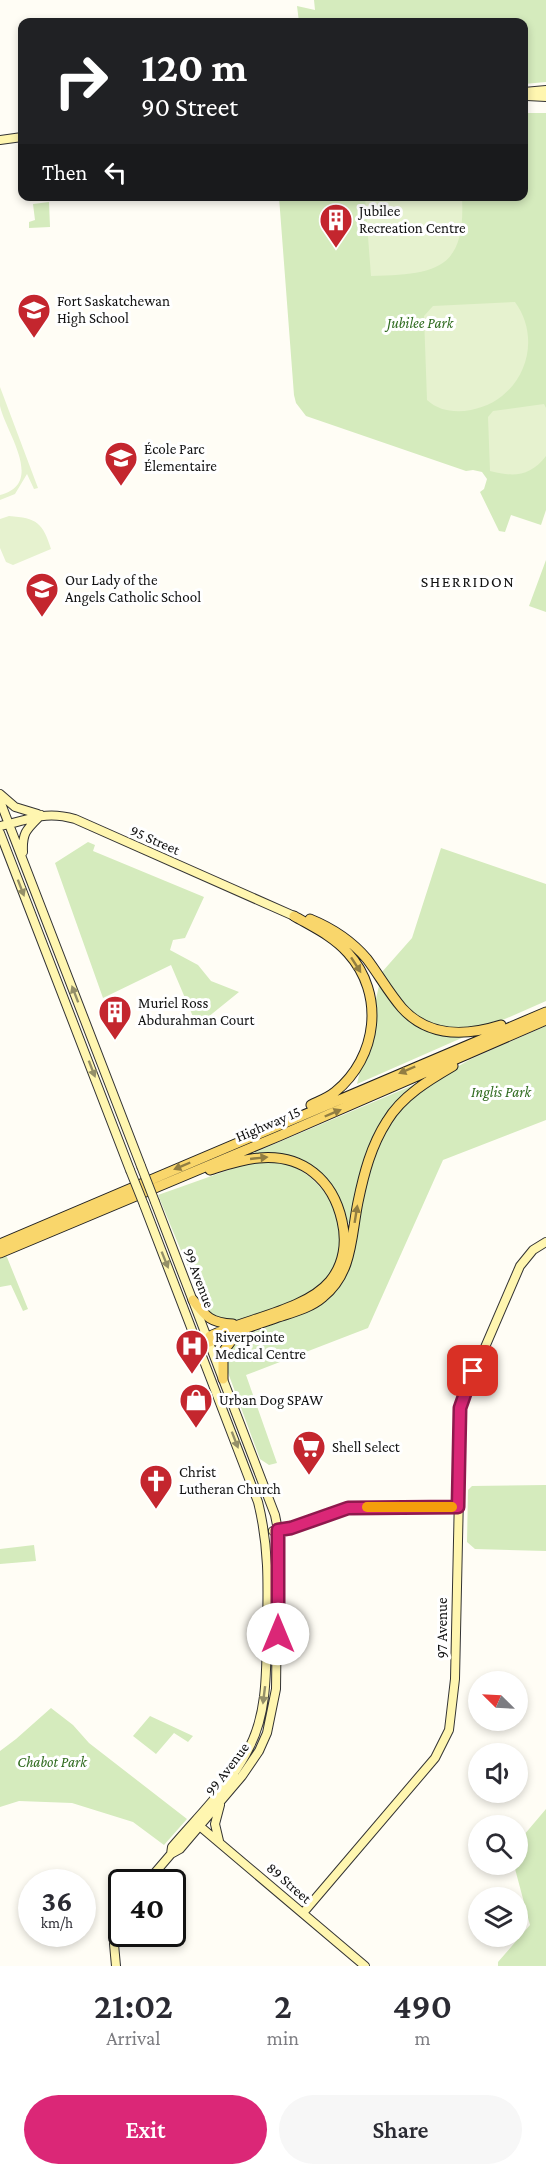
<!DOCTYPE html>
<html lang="en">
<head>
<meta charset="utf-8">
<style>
  :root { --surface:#fff; --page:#f7f7f7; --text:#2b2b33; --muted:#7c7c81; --accent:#db2777 }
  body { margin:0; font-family:"Crimson Pro",serif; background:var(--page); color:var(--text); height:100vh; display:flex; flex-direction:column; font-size:22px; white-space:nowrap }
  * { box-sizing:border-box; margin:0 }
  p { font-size:20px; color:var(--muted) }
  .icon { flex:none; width:33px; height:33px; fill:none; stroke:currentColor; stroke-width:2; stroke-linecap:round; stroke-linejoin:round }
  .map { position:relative; height:1966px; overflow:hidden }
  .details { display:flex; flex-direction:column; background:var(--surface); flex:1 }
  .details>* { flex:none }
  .banner { position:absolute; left:18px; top:18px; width:510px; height:183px; border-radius:12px; box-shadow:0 3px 9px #0003; background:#202124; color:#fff; overflow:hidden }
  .needle { width:39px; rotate:294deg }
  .tools { position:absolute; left:468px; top:1671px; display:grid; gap:12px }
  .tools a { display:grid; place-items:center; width:60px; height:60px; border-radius:50%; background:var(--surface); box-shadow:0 3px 9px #0003; font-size:30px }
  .speed { position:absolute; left:18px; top:1869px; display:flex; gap:12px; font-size:30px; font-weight:700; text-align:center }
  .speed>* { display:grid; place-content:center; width:78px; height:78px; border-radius:50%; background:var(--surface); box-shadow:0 3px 9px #0003; line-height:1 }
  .speed small { font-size:15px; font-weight:400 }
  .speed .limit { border:3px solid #111; border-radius:9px; background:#fff; color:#111 }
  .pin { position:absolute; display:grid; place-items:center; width:51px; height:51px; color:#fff; margin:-26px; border-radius:12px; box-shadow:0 3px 9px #0006 }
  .me { position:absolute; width:66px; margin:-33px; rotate:0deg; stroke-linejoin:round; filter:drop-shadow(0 0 4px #0008) }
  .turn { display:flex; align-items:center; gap:21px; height:126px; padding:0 24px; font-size:27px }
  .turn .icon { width:78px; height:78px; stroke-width:2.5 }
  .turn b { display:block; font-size:42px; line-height:51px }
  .then { display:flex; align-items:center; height:57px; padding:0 24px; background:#0003; gap:12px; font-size:22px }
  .eta { display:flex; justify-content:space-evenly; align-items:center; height:102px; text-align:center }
  .eta b { font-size:36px; font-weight:600; line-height:42px }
  .primary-button { display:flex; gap:12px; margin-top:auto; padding:12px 24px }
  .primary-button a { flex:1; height:69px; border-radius:36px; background:var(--accent); color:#fff; font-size:24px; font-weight:600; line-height:69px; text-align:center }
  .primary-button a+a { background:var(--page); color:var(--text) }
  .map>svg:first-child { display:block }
</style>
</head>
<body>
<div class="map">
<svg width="546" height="1966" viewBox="0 0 546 1966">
  <rect width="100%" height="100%" fill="#fffdf5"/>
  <path fill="#d5ebbd" d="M314,0H546V82L524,84V22H299L297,6L315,10Z
    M524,113H546V510L541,525L511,515L505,532L499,531L480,492L484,489L487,479L482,472L473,470L466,471L306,416L296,403L294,395L279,197L524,196Z
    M49,202L50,227L29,228V222L35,220L33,204Z
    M546,560V612L529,606Z
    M88,842L95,845L93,851L204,897L185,938L173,940L170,950L198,965L211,981L239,992L197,1026L171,965L103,998L55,863Z
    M441,848L546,884V1001L357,1084L382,972L412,938Z
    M546,1026V1120L443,1160L368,1328L246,1375L277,1463L269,1465L260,1459L227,1370V1354L237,1339L315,1307L350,1260L374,1151L392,1117L430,1082L471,1059Z
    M430,1078L389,1114L351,1224L347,1222L343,1210L318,1172L251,1154Z
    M251,1162C265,1162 279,1161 292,1166C332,1183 356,1238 330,1277C325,1285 309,1294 301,1299C291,1304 237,1323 227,1322C213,1320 207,1312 199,1301L201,1299L158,1195Z
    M0,1240L28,1309L23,1311L11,1285L0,1287Z
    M546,1485V1551L475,1549L467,1542L468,1490L472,1486Z
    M34,1545L36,1561L0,1564V1549Z
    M51,1708L73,1725L89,1743L187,1819L164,1845L133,1822L72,1803L19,1801L0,1807V1751L16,1739Z
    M150,1716L193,1736L188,1742L174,1733L156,1754L133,1736Z
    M546,1809V1966H498V1962L530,1925L514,1865L518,1864V1842Z"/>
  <path fill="#e6f2cf" d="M365,197H462C466,271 435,274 371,276Z
    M515,302C545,343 521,401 471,410C455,413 439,411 427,400L424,316L433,306Z
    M0,387L38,488L34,489L27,474L15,494L0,500V495C46,484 5,431 0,406C0,400 0,393 0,387Z
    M544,404L546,408V456C530,477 513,477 490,471L488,417L493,411Z
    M9,516C37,518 43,523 51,549L13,565L6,562L0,548V519Z"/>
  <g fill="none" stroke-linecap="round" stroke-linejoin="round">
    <g stroke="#333" stroke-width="10">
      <path id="secondary" d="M524,92L546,90
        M527,96L546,97
        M0,140L22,137
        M0,794L15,807L38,814
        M0,801L141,1166
        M0,826C30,820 44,810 75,819L294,916
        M0,833L130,1170
        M23,852C22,832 27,829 41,815
        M144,1205L258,1502C269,1546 268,1585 267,1629C266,1668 268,1710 250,1746C232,1784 199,1815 172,1847L171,1854
        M273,1531L291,1528L348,1508L458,1507
        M196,1823L365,1966
        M219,1841L215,1824L220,1805
        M147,1882L171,1854L180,1849L242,1776L259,1751L267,1733L276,1689L278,1530L275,1515L155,1202
        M303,1913L435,1758L449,1730L455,1679L461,1403L520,1266L533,1250L546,1242
        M116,1966L114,1944L122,1917"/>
    </g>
    <g stroke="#222" stroke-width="11">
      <path id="primary" d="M294,916C313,927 333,936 348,953C385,994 378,1057 335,1092C328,1098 319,1101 311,1105
        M310,919C332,928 351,940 367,959C379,975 389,993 402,1008C429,1038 466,1036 501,1025
        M0,1244L546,1012
        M0,1253L279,1136L546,1020
        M193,1300C206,1317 211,1323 233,1324
        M210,1336C245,1319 306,1310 330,1281C344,1264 347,1242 342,1221C333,1180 303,1154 259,1158C243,1159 226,1165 210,1170
        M209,1342C230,1334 252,1326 273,1319C290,1313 309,1309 323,1297C353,1273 351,1236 358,1202C364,1173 371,1146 387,1121C402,1096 429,1080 453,1066
        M223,1379V1352L237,1333"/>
    </g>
    <use href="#secondary" stroke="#fff6b0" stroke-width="8"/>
    <use href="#primary" stroke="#f9d66b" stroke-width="9"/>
    <g stroke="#333" stroke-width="10" stroke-linecap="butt">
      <path id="secondary-bridge" d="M141,1166L155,1202
        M130,1170L144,1205"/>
    </g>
    <use href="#secondary-bridge" stroke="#fff6b0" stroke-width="8"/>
  </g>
  <defs><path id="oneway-solid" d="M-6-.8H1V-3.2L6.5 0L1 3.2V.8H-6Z" transform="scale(1.5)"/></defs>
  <g fill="#948f68">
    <use href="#oneway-solid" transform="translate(21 888) rotate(69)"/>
    <use href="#oneway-solid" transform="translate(75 994) rotate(-111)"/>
    <use href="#oneway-solid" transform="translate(92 1069) rotate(69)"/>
    <use href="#oneway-solid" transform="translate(165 1260) rotate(68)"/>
    <use href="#oneway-solid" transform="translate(235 1440) rotate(69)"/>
    <use href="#oneway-solid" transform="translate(264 1695) rotate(97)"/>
  </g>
  <g fill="#917d42">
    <use href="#oneway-solid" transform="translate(356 965) rotate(57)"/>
    <use href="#oneway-solid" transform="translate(407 1070) rotate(157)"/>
    <use href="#oneway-solid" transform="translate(333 1113) rotate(-23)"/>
    <use href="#oneway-solid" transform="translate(259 1158) rotate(-6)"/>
    <use href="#oneway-solid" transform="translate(182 1166) rotate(157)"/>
    <use href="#oneway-solid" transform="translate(356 1214) rotate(-81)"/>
  </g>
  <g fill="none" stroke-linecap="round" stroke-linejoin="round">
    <g stroke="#8e194d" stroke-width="15">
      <path id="route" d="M278,1634V1530L291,1528L348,1508L458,1507L460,1408L473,1371"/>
    </g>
    <use href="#route" stroke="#db2777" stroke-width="10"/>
    <path stroke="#f59e0b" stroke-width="10" d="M367,1507H452"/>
  </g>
  <defs>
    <g id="building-pin" transform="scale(1.725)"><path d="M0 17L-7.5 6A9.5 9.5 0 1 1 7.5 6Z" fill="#c4262e" stroke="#fff"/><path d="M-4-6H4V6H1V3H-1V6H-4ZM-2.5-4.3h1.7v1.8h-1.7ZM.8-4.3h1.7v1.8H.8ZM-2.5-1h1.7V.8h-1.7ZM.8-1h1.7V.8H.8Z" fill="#fff"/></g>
    <g id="school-pin" transform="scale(1.725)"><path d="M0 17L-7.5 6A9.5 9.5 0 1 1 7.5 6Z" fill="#c4262e" stroke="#fff"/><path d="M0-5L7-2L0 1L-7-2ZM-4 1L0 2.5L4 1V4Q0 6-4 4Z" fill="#fff"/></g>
    <g id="hospital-pin" transform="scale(1.725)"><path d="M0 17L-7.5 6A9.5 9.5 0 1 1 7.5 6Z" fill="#c4262e" stroke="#fff"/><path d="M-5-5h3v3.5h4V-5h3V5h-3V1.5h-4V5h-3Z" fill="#fff"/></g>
    <g id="shop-pin" transform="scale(1.725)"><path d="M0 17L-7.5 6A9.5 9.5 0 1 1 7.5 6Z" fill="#c4262e" stroke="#fff"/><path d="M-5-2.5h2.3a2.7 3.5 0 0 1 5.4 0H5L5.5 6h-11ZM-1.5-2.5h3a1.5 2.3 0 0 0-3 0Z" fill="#fff"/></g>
    <g id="supermarket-pin" transform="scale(1.725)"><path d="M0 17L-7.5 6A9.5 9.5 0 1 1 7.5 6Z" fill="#c4262e" stroke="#fff"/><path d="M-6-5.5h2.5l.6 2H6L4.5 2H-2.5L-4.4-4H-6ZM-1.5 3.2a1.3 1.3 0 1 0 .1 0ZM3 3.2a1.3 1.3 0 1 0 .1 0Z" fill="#fff"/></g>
    <g id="church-pin" transform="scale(1.725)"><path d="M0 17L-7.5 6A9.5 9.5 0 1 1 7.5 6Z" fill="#c4262e" stroke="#fff"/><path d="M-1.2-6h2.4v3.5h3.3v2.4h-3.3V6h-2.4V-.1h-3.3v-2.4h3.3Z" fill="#fff"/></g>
  </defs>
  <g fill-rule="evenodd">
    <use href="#building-pin" x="336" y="220"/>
    <use href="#school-pin" x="34" y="310"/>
    <use href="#school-pin" x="121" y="458"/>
    <use href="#school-pin" x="42" y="589"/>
    <use href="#building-pin" x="115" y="1012"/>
    <use href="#hospital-pin" x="192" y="1346"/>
    <use href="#shop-pin" x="196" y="1400"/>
    <use href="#supermarket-pin" x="309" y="1447"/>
    <use href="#church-pin" x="156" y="1481"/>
  </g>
  <g text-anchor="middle" stroke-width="6" stroke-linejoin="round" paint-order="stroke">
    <g font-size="15" fill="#111" stroke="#fff" text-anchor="start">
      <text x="359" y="216">Jubilee<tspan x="359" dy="17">Recreation Centre</tspan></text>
      <text x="57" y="306">Fort Saskatchewan<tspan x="57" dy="17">High School</tspan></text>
      <text x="144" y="454">École Parc<tspan x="144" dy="17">Élementaire</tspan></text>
      <text x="65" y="585">Our Lady of the<tspan x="65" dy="17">Angels Catholic School</tspan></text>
      <text x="138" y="1008">Muriel Ross<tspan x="138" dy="17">Abdurahman Court</tspan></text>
      <text x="215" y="1342">Riverpointe<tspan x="215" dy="17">Medical Centre</tspan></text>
      <text x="219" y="1405">Urban Dog SPAW</text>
      <text x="332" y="1452">Shell Select</text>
      <text x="179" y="1477">Christ<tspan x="179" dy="17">Lutheran Church</tspan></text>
    </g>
    <g font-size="15" font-style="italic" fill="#2f6b1f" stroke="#fff">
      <text x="420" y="328">Jubilee Park</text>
      <text x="501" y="1097">Inglis Park</text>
      <text x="52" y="1767">Chabot Park</text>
    </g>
    <g font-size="15" fill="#111" stroke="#fff">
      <text transform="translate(155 840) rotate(24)" y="5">95 Street</text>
      <text transform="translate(268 1124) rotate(-23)" y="5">Highway 15</text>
      <text transform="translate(199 1278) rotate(69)" y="5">99 Avenue</text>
      <text transform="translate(442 1628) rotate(-90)" y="5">97 Avenue</text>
      <text transform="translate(227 1769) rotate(-53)" y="5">99 Avenue</text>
      <text transform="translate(289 1883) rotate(41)" y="5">89 Street</text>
    </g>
    <g font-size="16" letter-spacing="1.5" fill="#111" stroke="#fff">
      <text x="468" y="587">SHERRIDON</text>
    </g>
  </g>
</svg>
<div class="tools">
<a><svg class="needle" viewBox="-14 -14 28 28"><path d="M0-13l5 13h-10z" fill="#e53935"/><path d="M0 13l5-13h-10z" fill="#7c7c81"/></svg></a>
<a><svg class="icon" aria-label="sound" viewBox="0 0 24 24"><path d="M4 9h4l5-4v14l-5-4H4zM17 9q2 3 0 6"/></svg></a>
<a><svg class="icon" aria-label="search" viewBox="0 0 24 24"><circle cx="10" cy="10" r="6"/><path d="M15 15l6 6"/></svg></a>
<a><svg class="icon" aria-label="layers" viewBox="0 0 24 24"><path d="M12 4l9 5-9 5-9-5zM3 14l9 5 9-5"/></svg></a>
</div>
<div class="speed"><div>36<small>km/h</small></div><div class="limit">40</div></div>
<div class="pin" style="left:473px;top:1371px;background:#d93025"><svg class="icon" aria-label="arrive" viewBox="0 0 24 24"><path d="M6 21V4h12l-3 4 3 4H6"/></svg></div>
<svg class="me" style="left:278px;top:1634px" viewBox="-20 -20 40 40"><circle r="19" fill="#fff"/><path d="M0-13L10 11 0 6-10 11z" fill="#db2777"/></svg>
<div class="banner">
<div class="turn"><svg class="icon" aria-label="right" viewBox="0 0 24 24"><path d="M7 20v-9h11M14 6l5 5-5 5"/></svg><div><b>120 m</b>90 Street</div></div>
<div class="then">Then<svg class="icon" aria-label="left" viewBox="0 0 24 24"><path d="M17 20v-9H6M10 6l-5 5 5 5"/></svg></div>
</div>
</div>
<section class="details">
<div class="eta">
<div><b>21:02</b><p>Arrival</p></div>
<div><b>2</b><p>min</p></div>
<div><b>490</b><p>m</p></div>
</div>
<div class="primary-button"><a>Exit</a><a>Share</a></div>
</section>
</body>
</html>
